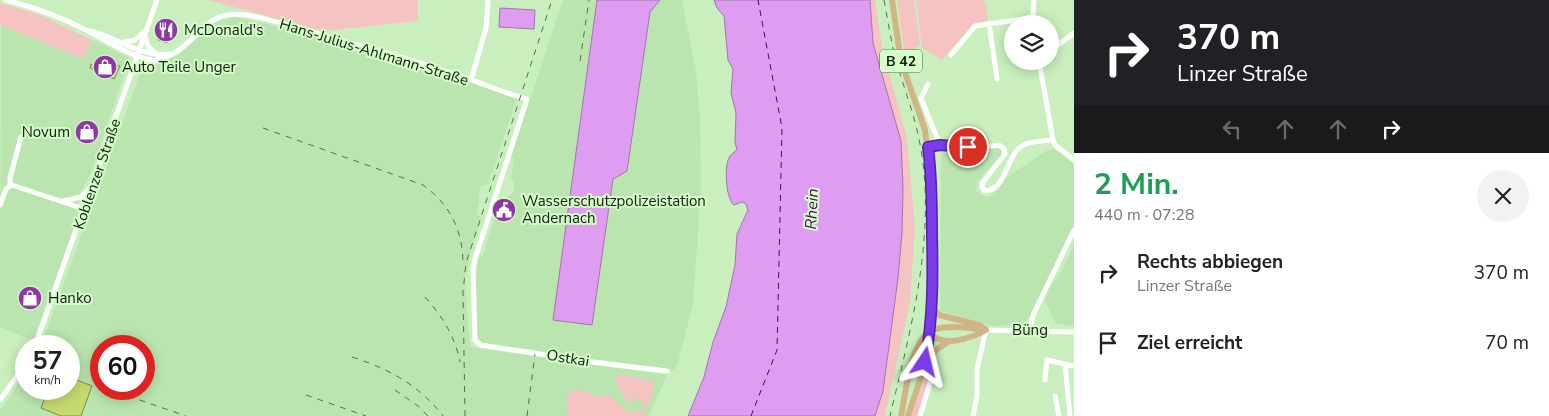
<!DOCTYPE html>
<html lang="de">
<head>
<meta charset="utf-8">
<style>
  :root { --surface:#fff; --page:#f2f2f2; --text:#222; --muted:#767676 }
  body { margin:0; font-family:"Nunito Sans",sans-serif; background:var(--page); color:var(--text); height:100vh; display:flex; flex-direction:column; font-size:19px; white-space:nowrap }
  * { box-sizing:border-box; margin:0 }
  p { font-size:16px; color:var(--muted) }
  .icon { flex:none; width:28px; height:28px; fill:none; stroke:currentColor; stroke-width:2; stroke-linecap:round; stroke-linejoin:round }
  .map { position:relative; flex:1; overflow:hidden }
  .panel { display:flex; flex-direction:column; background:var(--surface); width:475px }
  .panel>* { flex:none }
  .hud { background:#202124; color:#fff; overflow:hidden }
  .buttons { position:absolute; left:1004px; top:15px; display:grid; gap:10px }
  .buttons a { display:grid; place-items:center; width:55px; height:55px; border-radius:50%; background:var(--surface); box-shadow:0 2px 12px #0003; font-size:25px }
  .speed { position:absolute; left:15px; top:335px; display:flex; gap:10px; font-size:25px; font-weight:700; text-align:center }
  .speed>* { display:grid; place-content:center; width:65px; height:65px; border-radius:50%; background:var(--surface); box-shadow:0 2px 12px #0003; line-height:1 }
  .speed small { font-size:12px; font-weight:400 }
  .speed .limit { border:8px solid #d22; background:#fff; color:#111 }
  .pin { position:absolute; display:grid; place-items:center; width:42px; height:42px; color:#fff; margin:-21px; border:2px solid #fff; border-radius:50%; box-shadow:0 1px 5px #0007 }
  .me { position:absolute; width:55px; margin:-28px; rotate:10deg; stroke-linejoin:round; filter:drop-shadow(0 0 4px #0008) }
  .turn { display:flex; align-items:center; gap:18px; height:105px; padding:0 20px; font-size:22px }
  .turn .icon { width:65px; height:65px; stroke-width:2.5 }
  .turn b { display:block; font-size:35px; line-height:42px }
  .lanes { display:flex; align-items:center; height:48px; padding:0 20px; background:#0003; justify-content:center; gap:25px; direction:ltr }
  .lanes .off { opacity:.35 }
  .round { display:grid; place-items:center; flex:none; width:52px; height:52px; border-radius:26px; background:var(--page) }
  .head { display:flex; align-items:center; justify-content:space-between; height:85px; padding:0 20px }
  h1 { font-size:30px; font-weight:700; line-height:38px; color:#1e9e55 }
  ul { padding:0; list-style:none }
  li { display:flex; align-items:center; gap:15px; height:70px; padding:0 20px }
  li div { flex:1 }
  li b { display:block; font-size:19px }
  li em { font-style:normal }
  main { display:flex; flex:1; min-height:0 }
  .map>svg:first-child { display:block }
</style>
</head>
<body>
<main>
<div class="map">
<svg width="1074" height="416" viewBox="0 0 1074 416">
  <rect width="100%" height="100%" fill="#c8efbd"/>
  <path fill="#bae5ae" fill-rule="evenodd" d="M563,0H597L553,320L592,325L613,179L627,171L650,12L660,0H682L696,71L700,118L701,187L693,304L678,363L674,370L481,343L477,339L476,283L478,260L479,255L483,256L495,216L499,217L505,197L507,198L514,192V182L511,180L514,158L511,157Z
    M236,17L310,34L460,77L517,99L488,184L481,186L478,196L480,198L476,214L482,217L470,255L465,282L470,347L667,375L649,416H0V410L26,373V389H69V346H41L140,74L145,67L177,56L211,25L222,20ZM101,346H144V389H101Z
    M1,25L83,59L92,40L130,58L90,175L79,194L77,218L33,341L0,327Z
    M941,147L982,150L997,148L1001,149V156L977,181L976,191L983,196L989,197L998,190L1006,178L1046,151L1055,149L1074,164V225L1036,309L1026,321L1017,325L993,326L940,311Z
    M1074,244V326L1056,324L1045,300L1049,288L1063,269Z"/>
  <path fill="#f5c3c2" d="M208,0H417L418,21L323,31Z
    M870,0H875L882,47L907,138L915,227L910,302L885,416H875L883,391L898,278L902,233L903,188L901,141L873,43Z
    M897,0H914L920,44L905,57Z
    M916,0H983L986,4L988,20L972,25L942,60L922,48Z
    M0,3L40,15L92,40L83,59L1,25L0,27Z
    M929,366L933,368L919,416H911Z
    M617,374L654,381L652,395L644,414L641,416H568L567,392L580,390L593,395H610C620,407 626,413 642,412L645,405L638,398L631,402L626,401L615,379Z"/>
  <path fill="#df9df1" stroke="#a076ac" d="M597,0H660L650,12L627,171L613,179L592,325L553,320Z
    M714,0H870L873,43L901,141L903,188L902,233L898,278L883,391L875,416H688L704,377L713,342L726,307L735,265L737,234L748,210L746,204L742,202L734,205C726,199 724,167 729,158C730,154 735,153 737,149L735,143L736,113L731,93L733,69L728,60L724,16L717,8Z
    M500,8L535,10L534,29L499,27Z"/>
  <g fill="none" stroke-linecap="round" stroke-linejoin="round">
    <path stroke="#490a57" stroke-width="1" stroke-dasharray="6 5" stroke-linecap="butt" d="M751,416L777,350L782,128L758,0"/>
  </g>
  <path fill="#c4da6f" stroke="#7e8a53" d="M165,21L171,23L167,43L158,40Z
    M98,57L120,66L114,79L90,68L91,64L94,66Z
    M81,123L95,128L93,139L78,134Z
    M69,377L92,386L81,416H61L41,408L48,389H69Z"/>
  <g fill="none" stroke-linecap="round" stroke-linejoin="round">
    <path stroke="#fff" stroke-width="5" d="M6,0C33,7 61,17 86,30C108,41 128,56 153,60
      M989,23L997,79
      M1032,24L1034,0
      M90,31C117,37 141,58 169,54
      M145,35L148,46L157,55
      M124,42L135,40L145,31
      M1050,51L1074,33
      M951,55L975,26L1031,18
      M1039,61L1053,140L1055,145L1074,160
      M132,73C147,60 160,62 176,52C195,41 204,19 227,15C248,11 284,25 305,30C353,44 401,56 448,72C475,80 500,92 527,99L475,259L473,270L475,340L481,345L592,362L667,371
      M471,80L486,28L488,0
      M928,84L921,98L940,145
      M928,147C952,142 976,150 999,145L1004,149L1005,154L983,182L982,187L985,191C1005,190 1006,161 1018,149C1026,141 1042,141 1053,140
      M10,186V178L21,137
      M63,201L81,197L91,187
      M0,205L6,189L12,185L84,209
      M1029,330L1034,313L1074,230
      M35,346L157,0
      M1065,364L1070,416
      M1045,380L1047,360L1074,366
      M1055,396L1059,416
      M0,400L26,363
      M920,416L935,366
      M973,416L977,396V369L986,330L1074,332"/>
    <path stroke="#d0b587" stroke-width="6" d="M892,0L901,61L925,130L931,183L932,319L923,371L908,416
      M932,306L939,315L979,325L985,329
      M930,332C940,349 972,338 986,330
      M927,364L936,350L949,341
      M901,416C906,394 910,336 935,329C950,325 971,328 986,330"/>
    <path stroke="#576f50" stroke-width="1" stroke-dasharray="6 6" stroke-linecap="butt" d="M884,0C888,21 891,43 897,63C904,89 914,113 919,139C938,230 911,328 890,416
      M580,61L589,0
      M263,128L423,185C449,204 462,228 463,261
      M425,297C442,316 455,336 460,362
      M352,357C389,369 419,385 443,416
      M395,390L418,406L428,416
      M306,395L366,416
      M128,396L186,416
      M465,416L463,292L466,263L552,0
      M527,416L535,354"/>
  </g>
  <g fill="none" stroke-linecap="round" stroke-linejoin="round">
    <g stroke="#51269a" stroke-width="12">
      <path id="route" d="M925,362C933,320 933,278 932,235C932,206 932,177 928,147L940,145L968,147"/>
    </g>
    <use href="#route" stroke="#7c3aed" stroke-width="9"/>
  </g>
  <defs>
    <g id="restaurant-disc" transform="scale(1.25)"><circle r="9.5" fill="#8f38a5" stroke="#d5fdca"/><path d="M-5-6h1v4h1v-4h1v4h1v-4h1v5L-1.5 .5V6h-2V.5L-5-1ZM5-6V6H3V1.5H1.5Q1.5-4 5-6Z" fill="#fff"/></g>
    <g id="shop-disc" transform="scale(1.25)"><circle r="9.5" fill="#8f38a5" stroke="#d5fdca"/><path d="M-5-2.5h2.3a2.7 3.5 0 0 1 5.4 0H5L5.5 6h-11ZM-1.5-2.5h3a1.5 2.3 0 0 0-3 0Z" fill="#fff"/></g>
    <g id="civic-disc" transform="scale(1.25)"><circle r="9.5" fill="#8f38a5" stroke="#d5fdca"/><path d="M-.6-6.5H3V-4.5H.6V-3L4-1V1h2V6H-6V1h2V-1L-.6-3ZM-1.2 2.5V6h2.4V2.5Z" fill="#fff"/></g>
  </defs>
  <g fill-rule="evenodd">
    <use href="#restaurant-disc" x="166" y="30"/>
    <use href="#shop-disc" x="105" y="67"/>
    <use href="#shop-disc" x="87" y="132"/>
    <use href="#civic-disc" x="504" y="210"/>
    <use href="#shop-disc" x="30" y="298"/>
  </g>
  <g text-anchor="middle" stroke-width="4" stroke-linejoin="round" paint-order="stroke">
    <rect fill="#d5fdca" stroke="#4a6044" stroke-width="1" x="880" y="49.5" width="42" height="23" rx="4"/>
    <g font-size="14" font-weight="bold" fill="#0e1c0a">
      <text x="901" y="66">B 42</text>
    </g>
    <g font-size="15" fill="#0e1c0a" stroke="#d5fdca" text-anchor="start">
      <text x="184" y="35">McDonald's</text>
      <text x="122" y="72">Auto Teile Unger</text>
      <text x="70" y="137" text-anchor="end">Novum</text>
      <text x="522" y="206">Wasserschutzpolizeistation<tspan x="522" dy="17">Andernach</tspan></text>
      <text x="48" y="303">Hanko</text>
    </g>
    <g font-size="15" fill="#0e1c0a" stroke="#d5fdca">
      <text transform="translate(374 52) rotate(17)" y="5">Hans-Julius-Ahlmann-Straße</text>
      <text transform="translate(97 174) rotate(-71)" y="5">Koblenzer Straße</text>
      <text x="1030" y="335">Büng</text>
      <text transform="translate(568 358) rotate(9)" y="5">Ostkai</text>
    </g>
    <g font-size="16" font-style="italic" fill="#490a57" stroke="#d5fdca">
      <text transform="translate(811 209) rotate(-87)" y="6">Rhein</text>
    </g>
  </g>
</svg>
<div class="buttons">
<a><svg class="icon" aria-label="layers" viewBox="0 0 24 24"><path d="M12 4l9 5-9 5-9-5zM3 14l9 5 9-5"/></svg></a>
</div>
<div class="speed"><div>57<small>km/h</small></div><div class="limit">60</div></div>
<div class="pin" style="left:968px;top:147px;background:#d93025"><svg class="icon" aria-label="arrive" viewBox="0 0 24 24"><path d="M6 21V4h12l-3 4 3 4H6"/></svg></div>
<svg class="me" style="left:925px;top:362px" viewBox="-20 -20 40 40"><path d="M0-17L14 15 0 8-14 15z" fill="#7c3aed" stroke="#fff" stroke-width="4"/></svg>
</div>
<section class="panel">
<div class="hud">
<div class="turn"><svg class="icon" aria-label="right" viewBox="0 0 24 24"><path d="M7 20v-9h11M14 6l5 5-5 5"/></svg><div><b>370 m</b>Linzer Straße</div></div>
<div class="lanes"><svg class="icon off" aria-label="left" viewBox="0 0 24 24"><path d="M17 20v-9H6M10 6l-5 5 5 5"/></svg><svg class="icon off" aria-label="ahead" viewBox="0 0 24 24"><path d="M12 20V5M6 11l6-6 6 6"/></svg><svg class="icon off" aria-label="ahead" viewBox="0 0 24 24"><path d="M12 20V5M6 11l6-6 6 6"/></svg><svg class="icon" aria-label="right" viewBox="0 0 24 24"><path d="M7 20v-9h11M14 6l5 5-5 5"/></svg></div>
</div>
<div class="head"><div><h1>2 Min.</h1><p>440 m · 07:28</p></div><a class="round"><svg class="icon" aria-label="close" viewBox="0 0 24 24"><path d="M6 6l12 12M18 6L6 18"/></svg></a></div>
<ul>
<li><svg class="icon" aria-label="right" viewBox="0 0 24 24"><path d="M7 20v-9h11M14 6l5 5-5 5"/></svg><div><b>Rechts abbiegen</b><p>Linzer Straße</p></div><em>370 m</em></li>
<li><svg class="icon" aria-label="arrive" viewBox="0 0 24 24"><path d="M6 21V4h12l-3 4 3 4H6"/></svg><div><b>Ziel erreicht</b></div><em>70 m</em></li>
</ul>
</section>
</main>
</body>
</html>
